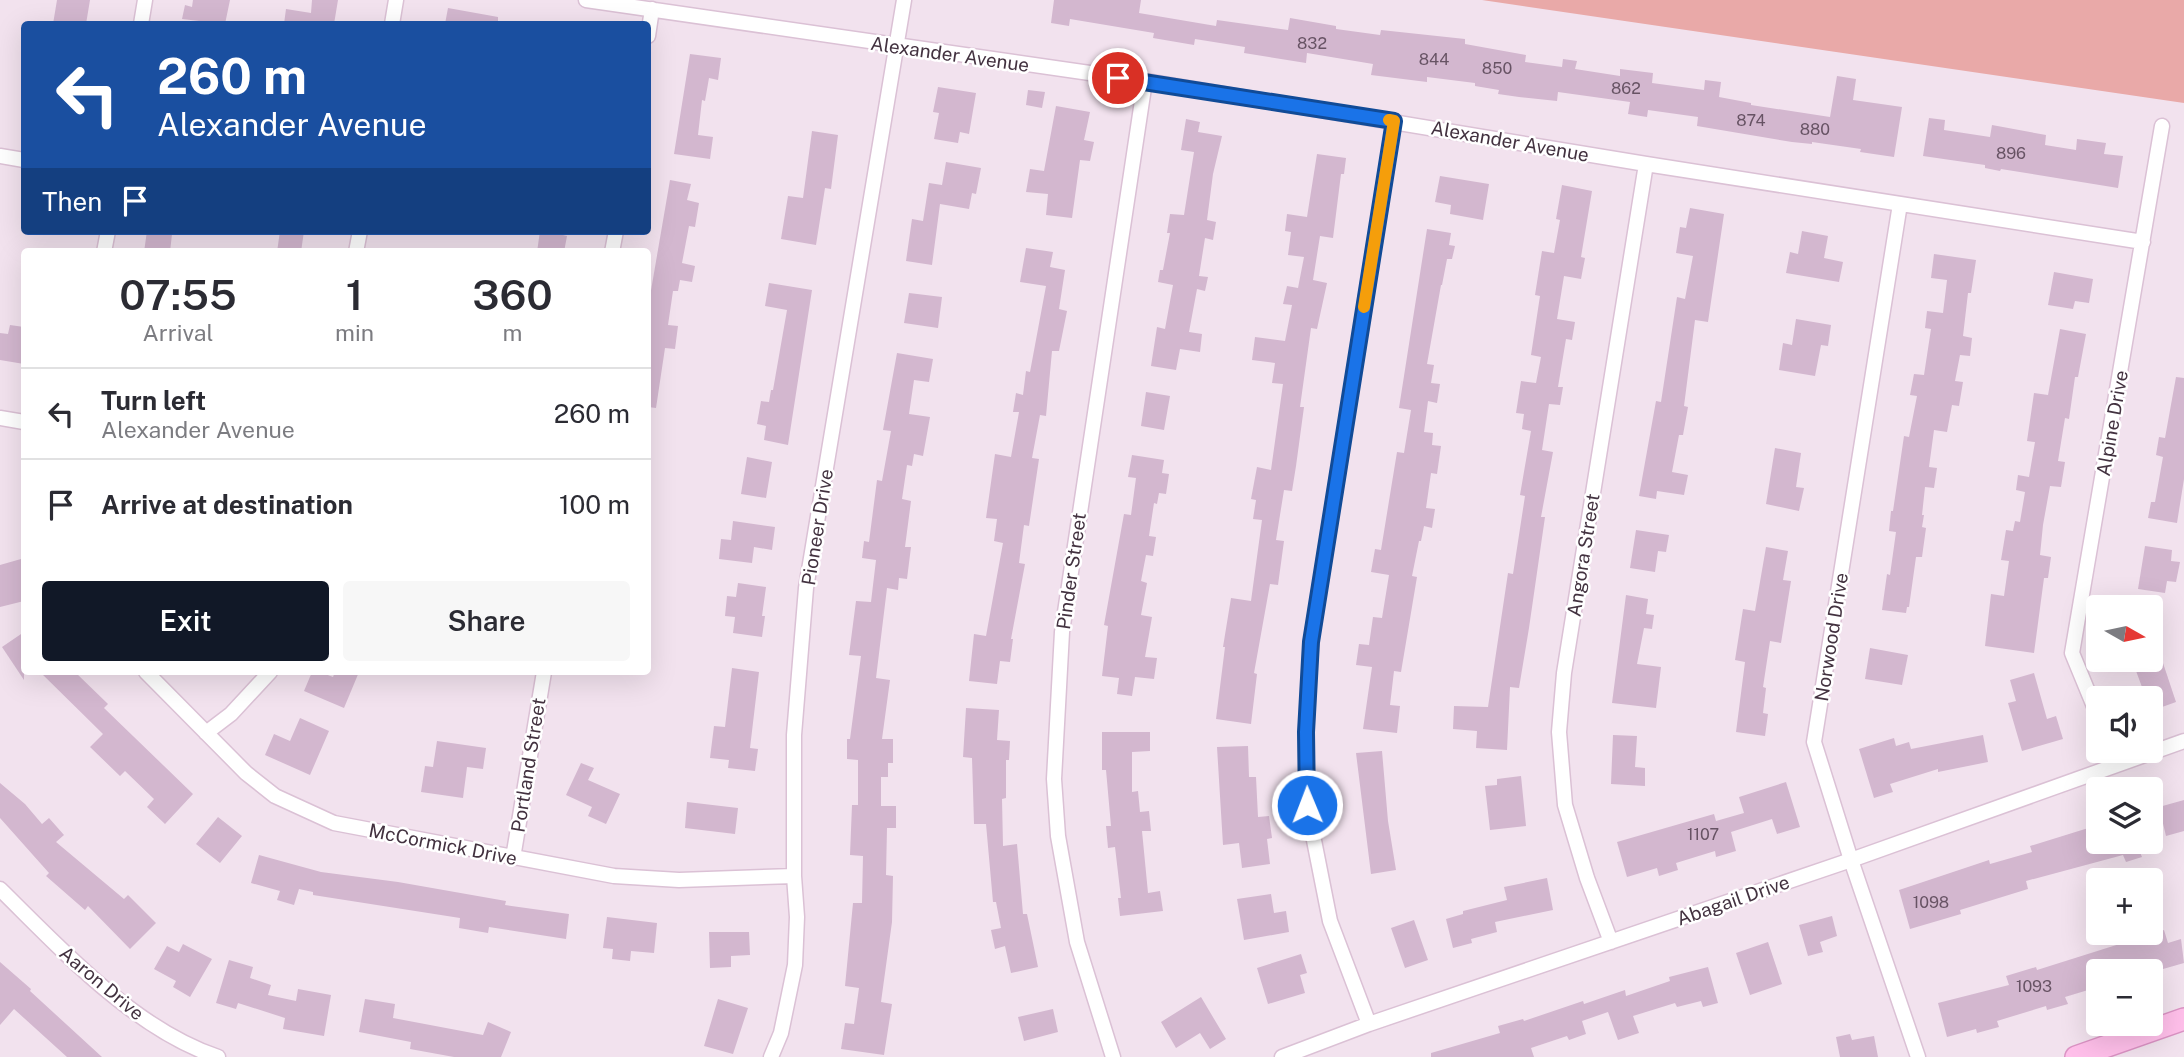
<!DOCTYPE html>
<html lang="en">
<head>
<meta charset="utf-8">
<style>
  :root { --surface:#fff; --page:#f7f7f7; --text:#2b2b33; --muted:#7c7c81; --line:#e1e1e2; --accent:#111827 }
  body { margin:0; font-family:"Public Sans",sans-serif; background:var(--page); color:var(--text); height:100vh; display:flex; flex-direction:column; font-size:26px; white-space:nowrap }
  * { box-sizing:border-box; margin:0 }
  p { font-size:23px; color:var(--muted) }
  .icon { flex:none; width:38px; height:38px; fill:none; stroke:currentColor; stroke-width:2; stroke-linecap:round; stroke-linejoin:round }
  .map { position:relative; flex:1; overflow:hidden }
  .sheet { position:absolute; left:21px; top:248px; width:630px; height:427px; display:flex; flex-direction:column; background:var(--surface); border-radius:7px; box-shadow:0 7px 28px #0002 }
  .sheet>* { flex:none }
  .hud { position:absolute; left:21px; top:21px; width:630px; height:214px; border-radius:7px; box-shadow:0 7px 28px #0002; background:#1a4fa0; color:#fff; overflow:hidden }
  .needle { width:46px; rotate:99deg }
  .buttons { position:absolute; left:2086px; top:595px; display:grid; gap:14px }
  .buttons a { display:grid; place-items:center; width:77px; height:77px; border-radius:7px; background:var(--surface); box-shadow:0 7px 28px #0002; font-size:35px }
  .pin { position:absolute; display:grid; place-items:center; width:60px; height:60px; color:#fff; margin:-30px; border:4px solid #fff; border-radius:50%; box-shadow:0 2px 7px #0007 }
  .me { position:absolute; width:77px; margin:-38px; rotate:359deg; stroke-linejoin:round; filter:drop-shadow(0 0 5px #0008) }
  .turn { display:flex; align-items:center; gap:24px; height:147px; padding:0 21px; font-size:32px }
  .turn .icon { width:91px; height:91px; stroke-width:2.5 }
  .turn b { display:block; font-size:49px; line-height:60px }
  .then { display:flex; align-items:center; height:66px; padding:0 21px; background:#0003; gap:14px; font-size:26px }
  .eta { display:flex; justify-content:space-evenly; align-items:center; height:119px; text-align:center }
  .eta b { font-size:42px; font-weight:600; line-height:49px }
  .primary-button { display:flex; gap:14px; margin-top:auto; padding:14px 21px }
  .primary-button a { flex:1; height:80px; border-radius:7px; background:var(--accent); color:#fff; font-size:28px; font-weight:600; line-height:80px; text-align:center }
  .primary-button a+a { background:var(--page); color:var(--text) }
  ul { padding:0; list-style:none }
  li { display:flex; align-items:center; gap:21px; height:91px; padding:0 21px; border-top:2px solid var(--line) }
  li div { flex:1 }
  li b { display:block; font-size:26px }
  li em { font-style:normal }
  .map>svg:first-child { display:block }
</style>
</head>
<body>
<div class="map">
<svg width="2184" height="1057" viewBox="0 0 2184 1057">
  <rect width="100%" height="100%" fill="#f2e2ee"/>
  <path fill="#e9a9a8" d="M1482,0H2184V103Z"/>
  <path fill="#d3b7cf" d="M57,0H90L86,24H53Z
    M193,0H230L225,24L182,19L185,5L192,7Z
    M312,0H338L334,24H284L286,9L311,13Z
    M1054,0H1141L1139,13L1216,26L1217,20L1288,30L1290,18L1336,26V29L1380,35L1381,30L1465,39V44L1526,55L1525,62L1562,67L1563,59L1577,61L1575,69L1620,76V69L1653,73L1652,83L1704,90L1705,80L1721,82L1719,97L1751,103V105L1830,117L1837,76L1856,79L1853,100L1902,107L1894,157L1860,152L1861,149L1812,142V144L1792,142L1697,126L1698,117L1648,110L1647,117L1628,114L1630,102L1558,92L1557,101L1519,97L1498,94L1499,90L1475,86V83L1427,77V82L1371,75L1373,64L1307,53L1306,63L1244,53L1245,47L1195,39L1194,45L1153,38L1154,33L1070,19L1069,26L1051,23Z
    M448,8L498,17V24H445Z
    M690,54L721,58L718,80L709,78L705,101L702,100L698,135L713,137L710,159L674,154Z
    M938,87L976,93L969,134L960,132L958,143L934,139L939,113L933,112Z
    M1028,90L1045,92L1042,108L1026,105Z
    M1056,106L1090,112L1084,140L1094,142L1090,161L1080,160L1072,218L1046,215L1048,194L1026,192L1030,169L1044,171Z
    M1929,118L1945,120L1944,130L1990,137L1992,125L2046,135L2045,145L2076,150L2077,139L2106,143L2104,154L2123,156L2118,188L2001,169L2000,171L1985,168V165L1923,156Z
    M1186,119L1200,122L1198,132L1222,136L1213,174L1207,220L1216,222L1213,240L1205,238L1199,276L1208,277L1205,291L1197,289L1189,332L1202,334L1200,352L1180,349L1176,370L1151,366L1157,327L1165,329L1173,285L1158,282L1160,270H1163L1170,233H1167L1170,214L1184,215L1194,152L1181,150Z
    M812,131L838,135L831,189L825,188L816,245L781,239L788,196L803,198Z
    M1317,154L1346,158L1344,174H1341L1333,238L1320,236L1313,280L1327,283L1317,329L1311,328L1300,407H1304L1296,466L1292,491L1284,490L1276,540L1284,541L1278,585L1270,584L1254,673L1257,674L1251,724L1216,719L1225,647H1223L1231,598L1251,601L1262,520L1253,519L1256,500L1251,499L1257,467L1271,470L1283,384L1272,383L1275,363L1252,360L1255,337L1285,341L1292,305L1283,304L1287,286L1298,288L1304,257L1288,255L1291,232L1285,231L1287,214L1307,217Z
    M946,162L981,168L976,194L972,193L969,209L940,204L932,265L906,261L912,219L923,221L929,183L942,185Z
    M1440,176L1489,184L1483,220L1450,214L1451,205L1435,202Z
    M670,180L691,184L687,200L699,203L695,227L689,226L682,263L695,266L692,282L680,280L678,291H673L668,325L678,326L675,349L665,348L656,408L648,407V302H649Z
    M1562,185L1592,191L1581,257L1585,258L1581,279L1564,276L1557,319L1575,322L1572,340L1566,339L1558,387H1563L1560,405L1549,404L1542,450L1553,452L1541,517H1545L1529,628L1519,688L1510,687L1507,750L1476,748L1477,731L1453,729L1454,706L1488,707L1508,573L1513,574L1525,496L1520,495L1531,431L1522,429L1524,414L1516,413L1521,381L1536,383L1541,357L1531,355L1540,296L1535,295L1542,251L1554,253L1560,220L1556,219Z
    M1690,208L1724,214L1708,322L1695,320L1684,406L1688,407L1683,435H1679L1672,472L1688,475L1684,495L1657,491L1656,499L1639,496L1656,401L1661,402L1677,297L1685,299L1693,256L1676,253L1680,227L1686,228Z
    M1427,229L1451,233L1449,245L1455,246L1452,259H1447L1442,285H1441L1427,364L1434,365L1431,383L1440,384L1437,403L1428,401L1424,432L1433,433L1432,445L1441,446L1437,474L1431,473L1426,508L1435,509L1432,528L1424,526L1421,541H1419L1412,576L1417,577L1401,672L1394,671L1390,705L1400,706L1397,733L1363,729L1372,667L1356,665L1359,644L1369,645L1373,617L1382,618L1389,575L1371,572L1375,549L1381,550L1397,452L1404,453L1411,410L1399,408Z
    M147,231L172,234L170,252H144Z
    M280,231H304L301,252H277Z
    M540,231H564L563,235L567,236L564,252H537Z
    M1802,231L1828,236L1824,258L1843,262L1839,282L1786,273L1790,252L1798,254Z
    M1026,248L1053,252L1050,267L1065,270L1059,309L1067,311L1059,351H1052L1046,416L1040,415L1032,458L1039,459L1029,526L1024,525L1019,563L1025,564L1011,639H1013L1010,662L1000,661L997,684L969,681L974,634L986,636L1003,543L994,541L997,519L986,518L995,454L1011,457L1019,412H1013L1016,393L1023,395L1026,371L1030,372L1046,286L1020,282Z
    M1934,254L1976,260L1971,293H1968L1963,336L1972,338L1970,356L1960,355L1955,381L1963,382L1959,406L1952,405L1947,432L1934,430L1929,467L1937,468L1934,488L1925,487L1922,515H1924L1922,527L1926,528L1922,557H1916L1909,607H1907L1906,613L1882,610L1887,574L1890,575L1896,532L1889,531L1891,511H1893L1904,436L1909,437L1917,396L1910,395L1914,374L1924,375L1931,329L1925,328L1927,311L1943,313L1947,280L1931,278Z
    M2054,272L2093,279L2089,303L2075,301L2073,309L2048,305Z
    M769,283L812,290L788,445L764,440L766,426L757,424L761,401L769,402L771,390H773L787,310L765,306Z
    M909,293L942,297L938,328L904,323Z
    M1796,319L1831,325L1828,346L1821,345L1815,376L1779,370L1783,343L1792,345Z
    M10,325L24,327V364L0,360V333L8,334Z
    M2060,329L2086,334L2078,377H2075L2069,419L2065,418L2058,461L2065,462L2061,487L2050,486L2043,525L2040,555L2051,557L2048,578H2044L2034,653L1985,646L1991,594L2004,596L2009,561L2001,560L2006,530L2013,531L2015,521L2020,522L2025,492L2016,490L2018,475L2029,477L2035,442L2027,441L2034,393L2048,395Z
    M897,353L933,359L929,382L914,380L909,414L930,417L923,456L914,454L912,466L907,465L902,499L911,501L905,547H911L907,579L899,578L898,590L887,588L876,678L890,680L882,739H893V763H888V777H881V806H896V828H887L886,875L893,876L892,922L881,1002L892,1004L884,1055L841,1049L845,1023L854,1024L859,988L845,986L853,903H862L863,856L850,855L852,805H858V760L847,759V739H850L861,656L849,655L856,601L871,602L876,560L862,558L864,541L869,542L877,480L882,481L891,431L883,430Z
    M2176,377L2184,378V479L2177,523L2148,518L2151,502H2155L2163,457L2156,455L2159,437L2165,438Z
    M1146,392L1170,396L1164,430L1141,426Z
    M1775,448L1801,453L1796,487L1804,488L1799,511L1766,504Z
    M1132,455L1164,460L1162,473L1169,474L1166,494L1159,493L1157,504L1154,503L1149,536L1156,537L1153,556L1146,555L1141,581L1147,583L1141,615L1152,617L1145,657L1157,658L1154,679L1135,677L1132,696L1117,694L1119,678L1102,676L1108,626L1104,625L1124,514L1131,515L1136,478L1128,477Z
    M747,457L772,462L766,498L741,494Z
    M733,521L775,527L772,550L754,547L752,563L719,559L721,539L731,540Z
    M1636,530L1669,535L1666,552L1658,551L1655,572L1630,568Z
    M2145,546L2172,550L2171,561L2180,562L2176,582L2167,581L2165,593L2138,589Z
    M1766,547L1788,551L1783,580L1791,581L1781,643L1770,641L1763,687L1766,688L1763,713L1768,714L1765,736L1736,732L1745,662L1735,660L1743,609L1755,611Z
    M21,559L24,573V601L0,607V565Z
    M738,583L766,587L762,616H765L762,637L733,633L735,617L725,616L727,596L736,597Z
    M1626,595L1648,599L1646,614L1654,615L1652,629L1644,628L1637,664L1661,667L1656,708L1612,703Z
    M24,632V680L2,647Z
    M1870,648L1908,655L1902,685L1865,679Z
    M2132,660H2162L2176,702L2151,711V698H2146Z
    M732,668L759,672L750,748L758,749L755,771L728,768L729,760L710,758L714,726L725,727Z
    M40,672H75L108,704L104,708L193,794L165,824L147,807L154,799L125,771L120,776L90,747L103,734Z
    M312,672H320L333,677L335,672H359L344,708L304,691Z
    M2034,673L2047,719L2056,716L2063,739L2022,751L2008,703L2016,701L2010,680Z
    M966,708L999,710L997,740L1010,741L1009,760H1006V798L1002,799L1003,846L1017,844L1023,914H1027L1038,967L1011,973L1005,946L995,949L991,930L1001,928L996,902H993L986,824H974L972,758L963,757Z
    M300,718L329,731L310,775L265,755L274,734L290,741Z
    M1102,732H1150V751L1132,752V792L1138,791L1140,812L1149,811L1151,831H1142L1148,893L1160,891L1163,911L1120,916L1118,898H1121L1115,847L1108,848L1106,826H1111L1106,770H1102Z
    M1613,735L1637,736L1635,767L1645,768V786L1611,784Z
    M1983,735L1988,762L1938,772V769L1890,784L1893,792L1874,798L1859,749L1894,738L1896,746L1909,742L1911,749Z
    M437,741L486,748L483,769L467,767L463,798L421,792L425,766L433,767Z
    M1248,746L1249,777H1256L1258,817L1269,816L1272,838L1267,839L1270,864L1242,868L1239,843L1223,845L1217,747Z
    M1382,751L1388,821L1396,870L1371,874L1356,753Z
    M581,763L594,768L588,780L620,794L606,824L588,816L592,807L566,795Z
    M1521,776L1526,826L1490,830L1485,786L1497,785V779Z
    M1786,782L1800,827L1777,834L1772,819L1731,832L1736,851L1716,857L1715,851L1676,863L1678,870L1659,876L1657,868L1627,877L1617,842L1714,814L1716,821L1744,813L1739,797Z
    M0,783L25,804L42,824L49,818L64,835L56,842L124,899L128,895L156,923L130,949L88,906L85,910L46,876L49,873L0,818Z
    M2184,800V831L2166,836L2159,807Z
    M687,802L738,808L735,834L685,828Z
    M218,817L242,836L220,863L196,844Z
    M2098,825V842H2156V844L2139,850L2142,857L2126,862L2123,855L2026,881L2028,889L1960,910L1961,914L1910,929L1899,890L1989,860L1990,864L2032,852L2030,846Z
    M259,855L321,872L398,882L506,901L505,905L569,914L566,939L489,927L488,933L459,928L460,918L313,895V892L299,889L294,905L277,900L280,891L251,883Z
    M1547,878L1553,910L1495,922L1497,932L1471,939L1472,943L1453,948L1446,919L1463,914V911L1507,900L1504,887Z
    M1271,894L1274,913L1286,911L1289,932L1244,940L1237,899Z
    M1832,916L1837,936L1820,942L1823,952L1808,956L1799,925Z
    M607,917L657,923L654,953L631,951L630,961L612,959L613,949L603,948Z
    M1414,920L1428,960L1405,968L1391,928Z
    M2164,930L2168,943L2181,939L2184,963L2156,971H2098V987L2065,997L2068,1004L2047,1010L2046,1006L1997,1021L1999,1027L1977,1033L1976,1029L1947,1037L1938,1003L2009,985L2006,976L2036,967L2037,970Z
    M709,932H749L750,955L731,956V967L710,968Z
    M1768,942L1782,984L1750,995L1736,953Z
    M183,944L212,959L190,997L173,987L176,981L154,969L167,946L179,952Z
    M1301,954L1307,973L1300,975L1305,993L1268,1004L1257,968Z
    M229,960L253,967L250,978L271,985L268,995L296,1001L298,989L331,995L324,1036L283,1029L285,1018L238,1003L236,1009L216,1003Z
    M0,962L31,989L30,991L102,1057H67L14,1009L0,1025Z
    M1708,967L1718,1003L1703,1007L1701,1001L1677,1007L1675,1003L1633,1016L1639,1033L1618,1040L1608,1012L1582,1021L1586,1034L1569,1040L1567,1036L1531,1048L1534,1057H1431V1053L1500,1033L1498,1026L1523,1019L1524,1021L1583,1001L1584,1004L1625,990L1626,996L1670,981L1669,977Z
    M1201,997L1226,1039L1210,1049L1200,1033L1176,1048L1161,1022Z
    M365,999L395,1004L393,1018L483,1035L488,1022L511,1032L501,1057H454L410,1049L411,1042L359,1032Z
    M718,999L748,1008L733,1054L704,1046Z
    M1053,1009L1058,1032L1024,1041L1018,1017Z
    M1850,1034L1852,1040L1874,1036L1878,1057H1840L1836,1037Z"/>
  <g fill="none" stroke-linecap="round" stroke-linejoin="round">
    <g stroke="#dbc1d5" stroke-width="17">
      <path id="street" d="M586,0L1145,81L1646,164L2143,242
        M141,24L145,0
        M392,24L396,0
        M648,36L652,9
        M0,156L24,160
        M1900,204L1814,742L1851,860L1918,1057
        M104,252L108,231
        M356,252L360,231
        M612,252L616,231
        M0,418L24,422
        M146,672L246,773L275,796L334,823L614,876L679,880L794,876
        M2098,716L2072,653L2162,126
        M206,733L231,714L270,672
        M513,858L544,672
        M0,889C62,950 134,1029 218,1057
        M1611,942L1587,878L1565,805L1559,732L1564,673L1646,164
        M1369,1024L1330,921L1307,805L1306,732L1311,642L1394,121
        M771,1057L781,1033L795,965L797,917L794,876V735L806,588L904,0
        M1113,1057L1077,942L1058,836L1054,779L1062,632L1145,81
        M1282,1057L1369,1024L1851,860L2184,741"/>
    </g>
    <g stroke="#db93c4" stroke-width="24">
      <path id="secondary" d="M2076,1057L2184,1019"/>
    </g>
    <use href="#street" stroke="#fff" stroke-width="14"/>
    <use href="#secondary" stroke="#ffbfea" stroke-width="21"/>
  </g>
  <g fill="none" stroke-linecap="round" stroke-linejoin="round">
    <g stroke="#114b97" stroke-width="18">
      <path id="route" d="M1118,78L1394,121L1311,642L1306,732L1307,805"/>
    </g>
    <use href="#route" stroke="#1a73e8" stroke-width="12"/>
    <path stroke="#f59e0b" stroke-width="12" d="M1364,307L1394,121L1389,120"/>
  </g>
  <g text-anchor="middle" stroke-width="5" stroke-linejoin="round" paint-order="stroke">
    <g font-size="16" fill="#675364">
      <text x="1312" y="49">832</text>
      <text x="1434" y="65">844</text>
      <text x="1497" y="74">850</text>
      <text x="1626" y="94">862</text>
      <text x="1751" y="126">874</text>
      <text x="1815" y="135">880</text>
      <text x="2011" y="159">896</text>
      <text x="1703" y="840">1107</text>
      <text x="1931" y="908">1098</text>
      <text x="2034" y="992">1093</text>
    </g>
    <g font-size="19" fill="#433240" stroke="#fff">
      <text transform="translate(950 54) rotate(8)" y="7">Alexander Avenue</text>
      <text transform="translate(1510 141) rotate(10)" y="7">Alexander Avenue</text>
      <text transform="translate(2112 423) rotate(-80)" y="7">Alpine Drive</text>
      <text transform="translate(817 527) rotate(-81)" y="7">Pioneer Drive</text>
      <text transform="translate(1583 555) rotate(-81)" y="7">Angora Street</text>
      <text transform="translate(1071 571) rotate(-82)" y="7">Pinder Street</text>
      <text transform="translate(1831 637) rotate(-81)" y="7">Norwood Drive</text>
      <text transform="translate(528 765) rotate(-81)" y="7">Portland Street</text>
      <text transform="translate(443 844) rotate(11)" y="7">McCormick Drive</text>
      <text transform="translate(1733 900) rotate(-19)" y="7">Abagail Drive</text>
      <text transform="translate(102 983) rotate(40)" y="7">Aaron Drive</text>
    </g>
  </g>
</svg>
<div class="buttons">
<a><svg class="needle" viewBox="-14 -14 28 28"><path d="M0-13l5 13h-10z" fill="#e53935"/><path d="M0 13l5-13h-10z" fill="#7c7c81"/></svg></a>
<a><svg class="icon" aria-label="sound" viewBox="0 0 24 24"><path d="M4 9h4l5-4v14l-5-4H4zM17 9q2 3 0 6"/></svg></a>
<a><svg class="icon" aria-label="layers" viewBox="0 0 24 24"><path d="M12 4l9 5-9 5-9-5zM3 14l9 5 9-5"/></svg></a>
<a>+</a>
<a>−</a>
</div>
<div class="pin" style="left:1118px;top:78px;background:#d93025"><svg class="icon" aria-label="arrive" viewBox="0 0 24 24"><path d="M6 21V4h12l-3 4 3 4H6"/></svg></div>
<svg class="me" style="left:1307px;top:805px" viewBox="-20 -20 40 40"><circle r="17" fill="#1a73e8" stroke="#fff" stroke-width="3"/><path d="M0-11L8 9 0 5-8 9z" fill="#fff"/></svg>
<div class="hud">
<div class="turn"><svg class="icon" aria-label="left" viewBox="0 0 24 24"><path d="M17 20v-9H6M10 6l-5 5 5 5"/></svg><div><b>260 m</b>Alexander Avenue</div></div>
<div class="then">Then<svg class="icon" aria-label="arrive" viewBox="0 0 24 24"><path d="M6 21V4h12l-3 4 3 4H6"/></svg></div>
</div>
<section class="sheet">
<div class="eta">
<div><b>07:55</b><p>Arrival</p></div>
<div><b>1</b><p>min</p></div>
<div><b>360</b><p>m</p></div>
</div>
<ul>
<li><svg class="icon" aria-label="left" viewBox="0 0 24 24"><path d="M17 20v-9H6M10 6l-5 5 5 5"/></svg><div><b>Turn left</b><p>Alexander Avenue</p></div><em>260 m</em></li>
<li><svg class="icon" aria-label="arrive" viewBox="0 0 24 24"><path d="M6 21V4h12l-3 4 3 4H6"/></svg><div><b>Arrive at destination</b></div><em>100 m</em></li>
</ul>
<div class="primary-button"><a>Exit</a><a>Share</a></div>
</section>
</div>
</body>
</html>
